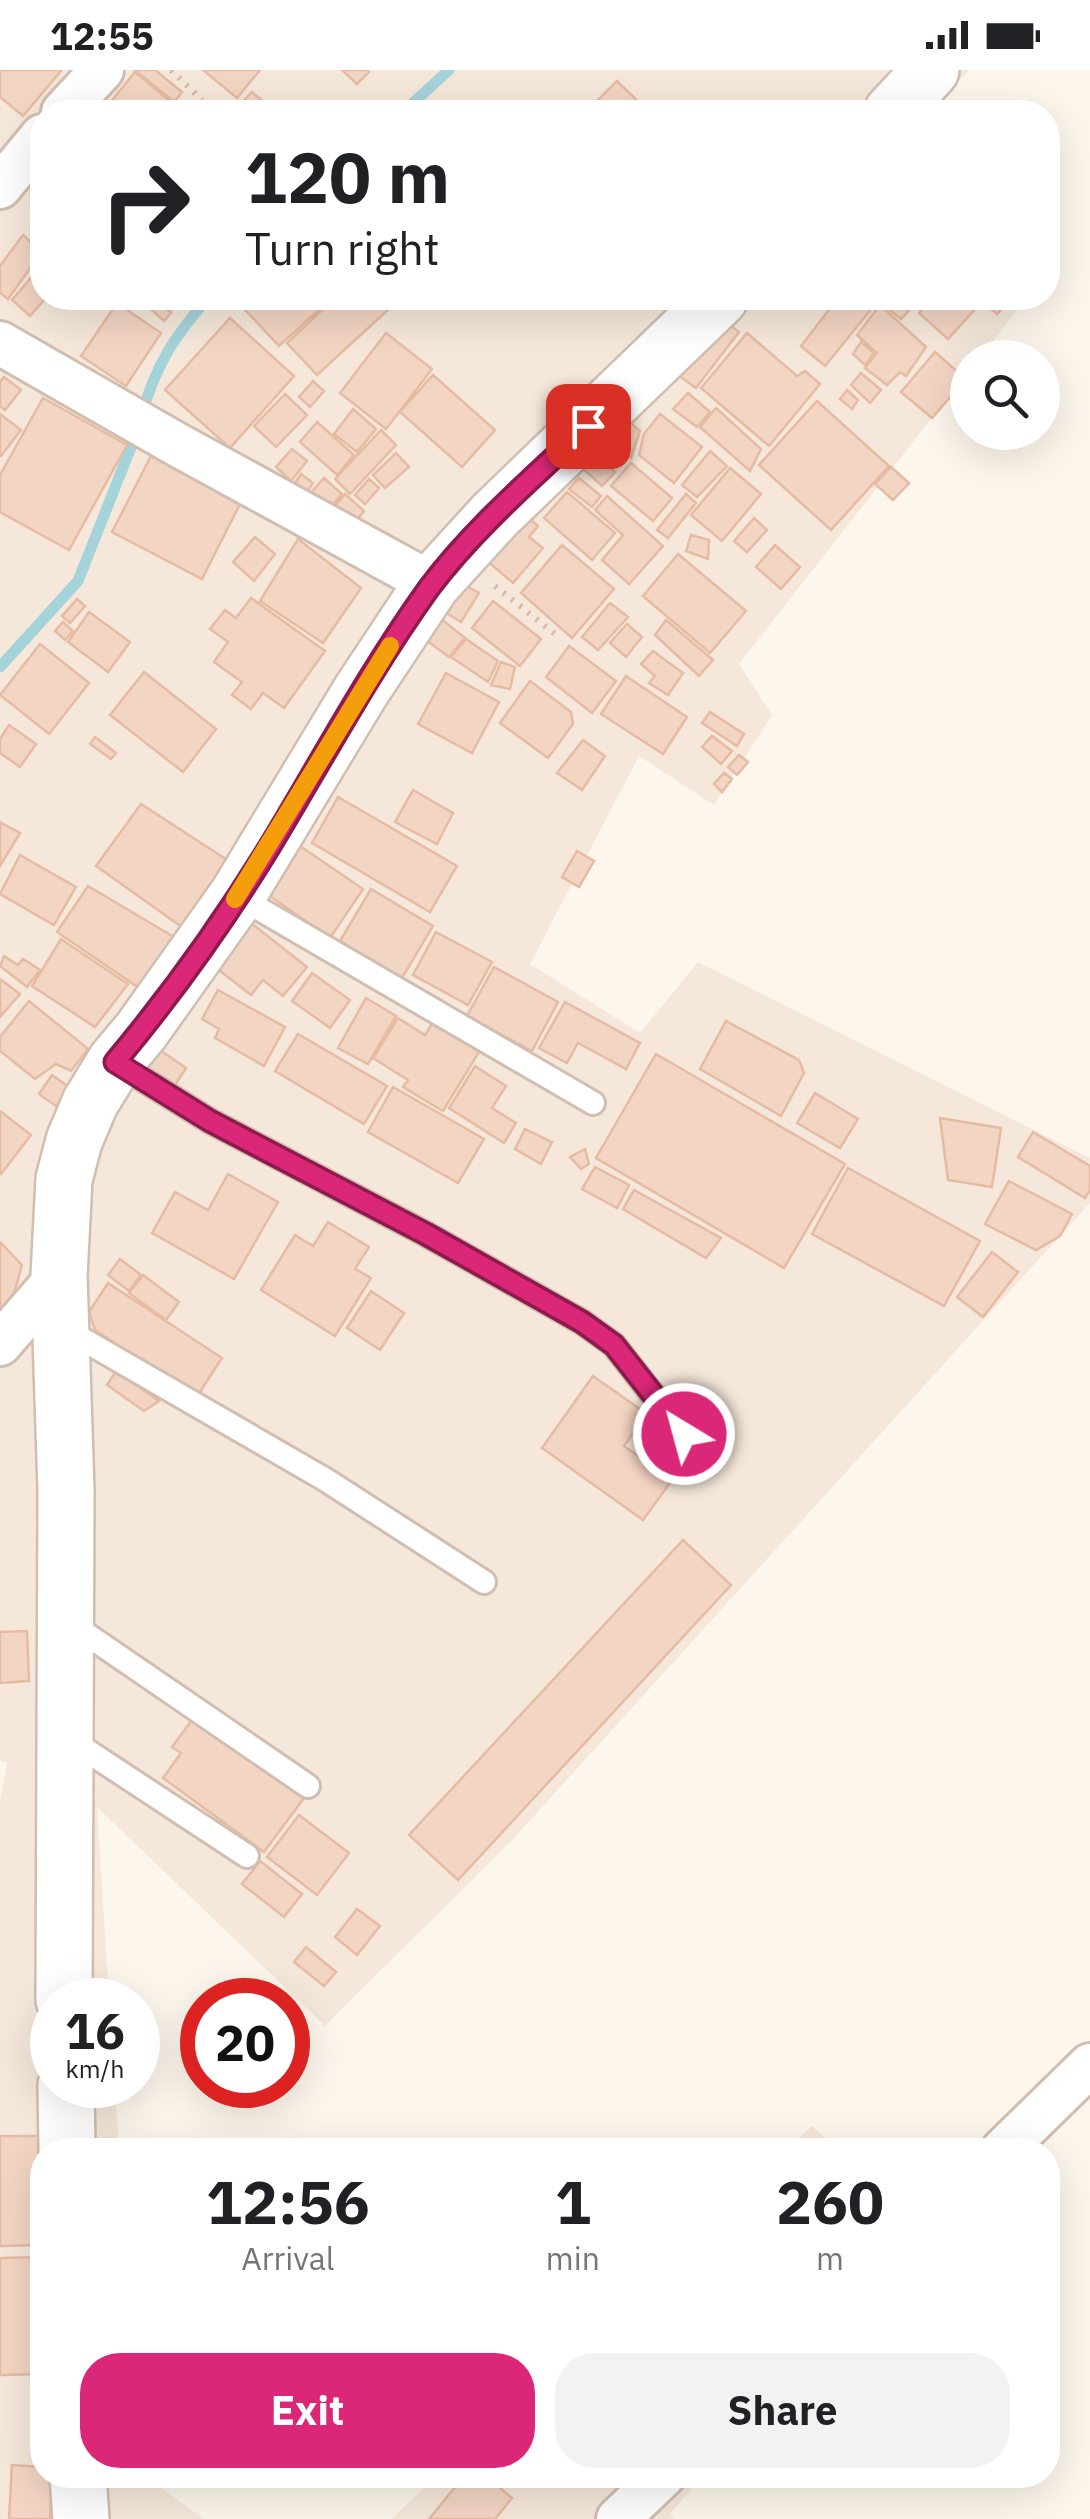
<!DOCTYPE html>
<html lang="en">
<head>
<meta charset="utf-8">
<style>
  :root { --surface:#fff; --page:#f2f2f2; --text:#202124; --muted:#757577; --accent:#db2777 }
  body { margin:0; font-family:"IBM Plex Sans",sans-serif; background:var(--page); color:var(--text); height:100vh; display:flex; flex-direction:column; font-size:38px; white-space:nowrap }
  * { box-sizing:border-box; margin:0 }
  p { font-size:32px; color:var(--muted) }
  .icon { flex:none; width:55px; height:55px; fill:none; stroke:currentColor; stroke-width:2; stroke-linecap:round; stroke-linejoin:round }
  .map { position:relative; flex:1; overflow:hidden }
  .side { position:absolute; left:30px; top:2068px; width:1030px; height:350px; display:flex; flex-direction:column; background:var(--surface); border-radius:40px; box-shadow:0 10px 40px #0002 }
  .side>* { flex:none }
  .banner { position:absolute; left:30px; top:30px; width:1030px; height:210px; border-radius:40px; box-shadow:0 10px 40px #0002; background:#fff; color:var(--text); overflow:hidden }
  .controls { position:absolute; left:950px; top:270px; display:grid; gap:20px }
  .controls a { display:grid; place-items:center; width:110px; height:110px; border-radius:50%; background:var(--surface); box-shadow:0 10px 40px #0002; font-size:50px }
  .speed { position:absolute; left:30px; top:1908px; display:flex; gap:20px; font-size:50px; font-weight:700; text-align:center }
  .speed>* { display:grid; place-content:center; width:130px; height:130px; border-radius:50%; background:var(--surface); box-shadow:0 10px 40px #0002; line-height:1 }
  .speed small { font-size:25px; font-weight:400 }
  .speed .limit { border:15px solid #d22; background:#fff; color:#111 }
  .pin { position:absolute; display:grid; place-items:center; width:85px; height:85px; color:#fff; margin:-42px; border-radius:20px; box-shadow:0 5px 15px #0006 }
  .me { position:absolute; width:110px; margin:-55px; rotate:323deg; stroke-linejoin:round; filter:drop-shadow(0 0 8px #0008) }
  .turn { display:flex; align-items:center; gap:35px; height:210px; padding:0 50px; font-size:45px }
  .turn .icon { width:130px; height:130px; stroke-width:2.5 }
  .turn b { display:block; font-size:70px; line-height:85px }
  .eta { display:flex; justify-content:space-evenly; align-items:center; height:170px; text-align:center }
  .eta b { font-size:60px; font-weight:700; line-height:70px }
  .action { display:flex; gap:20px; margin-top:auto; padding:20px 50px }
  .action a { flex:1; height:115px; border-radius:40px; background:var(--accent); color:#fff; font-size:40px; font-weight:700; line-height:115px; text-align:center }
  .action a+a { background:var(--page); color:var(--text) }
  .status { display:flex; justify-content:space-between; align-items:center; height:70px; padding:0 50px; background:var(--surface); direction:ltr }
  .status svg { height:28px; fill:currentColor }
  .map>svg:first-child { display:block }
</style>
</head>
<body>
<div class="status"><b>12:55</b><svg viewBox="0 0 49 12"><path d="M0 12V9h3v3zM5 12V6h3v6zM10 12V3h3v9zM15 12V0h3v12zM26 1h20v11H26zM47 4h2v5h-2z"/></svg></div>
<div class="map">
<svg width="1090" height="2449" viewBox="0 0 1090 2449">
  <rect width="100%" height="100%" fill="#fdf6ec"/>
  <path fill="#f5e8da" d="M0,0H969L930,42H42V228H1027L980,287L968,288L967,303L739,594L772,645L714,735L639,686L530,894L640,963L698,892L1090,1088V1133L514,1768L325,1956L97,1737L109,1930H52V2015H115L119,2080H42V2405H144L204,2449H0V1731L7,1693L0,1691Z
    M812,2056L840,2080H786Z
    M438,2405H704L670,2444L675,2449H391Z"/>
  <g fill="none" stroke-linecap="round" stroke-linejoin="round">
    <path stroke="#a5d3da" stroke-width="11" d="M403,42L449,0
      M142,344C156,294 175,266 208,228
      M0,597L78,511L137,362"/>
  </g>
  <path fill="#f3d5c3" stroke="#e6bba3" stroke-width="2.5" d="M0,0H61V1L23,46L0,27Z
    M135,0H155L182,22L174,32Z
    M203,0H260L237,28Z
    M342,0H367L369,2L357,14Z
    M135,2L183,42H110L105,39Z
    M617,11L649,42H586Z
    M252,22L275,42L235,40Z
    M23,165L42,182L8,229L0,223V196Z
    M35,203L42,209V228H46L30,246L12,230Z
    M164,228H178L180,230L170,241L160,231Z
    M234,228H332L279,276Z
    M335,228H401L317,305L287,273Z
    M838,228H871L877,232L825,296L801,276Z
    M875,228H899L911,238L901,249Z
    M933,228H970L979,235L948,269L919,243Z
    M978,228H1003L998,233L1003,238L997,244Z
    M158,232L171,243L164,251L152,240Z
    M117,233L161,263L126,316L81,286Z
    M880,235L926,277L906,306L900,302L887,315L865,298L877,283L857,265Z
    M718,246L739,262L696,318L674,302Z
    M230,248L294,306L230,378L165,320Z
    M386,263L432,299L386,359L340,323Z
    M747,263L797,306L805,301L820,314L769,376L701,318Z
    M861,272L874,283L865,295L853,284Z
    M935,282L966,309L932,348L901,322Z
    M861,303L881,320L870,333L851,315Z
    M433,305L495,360L462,397L400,342Z
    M4,307L21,320L5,340L0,336V312Z
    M313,311L324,321L310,337L299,327Z
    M847,320L858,330L852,339L840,329Z
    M688,323L710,342L697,357L673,339Z
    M285,324L307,345L276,377L254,356Z
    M43,328L127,375L69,480L0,442V405Z
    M817,331L889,396L831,460L759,395Z
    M716,338L761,379L750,401L700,357Z
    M353,339L376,359L357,382L334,364Z
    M0,344L21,360L1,386H0Z
    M660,344L702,377L674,413L639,385L644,364Z
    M622,346L640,361L631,388L606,370Z
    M317,352L354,385L337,405L300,372Z
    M381,360L396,375L350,424L335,409Z
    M292,379L307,391L291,411L276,397Z
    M593,381L615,402L602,416L580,396Z
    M710,381L727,396L697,427L682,415Z
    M396,383L409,397L385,418L373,405Z
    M152,384L242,430L202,509L112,462Z
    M631,393L672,428L653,451L611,416Z
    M891,397L909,413L893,430L875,414Z
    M730,398L761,424L722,471L691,445Z
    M301,404L313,413L307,422L295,413Z
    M324,408L342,424L326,442L308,426Z
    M579,408L601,426L592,437L569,419Z
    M369,409L379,418L365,434L355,425Z
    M567,422L615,463L592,490L544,448Z
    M345,424L364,441L348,460L329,443Z
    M686,424L696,433L668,468L657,460Z
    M607,426L663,476L629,514L602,490L623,465L595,440Z
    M524,443L538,456L529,467L543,478L513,513L485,489Z
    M754,448L767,460L747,482L734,471Z
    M691,465L709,470L708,489L686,481Z
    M255,467L275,484L254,511L233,492Z
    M298,469L361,518L323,573L260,531Z
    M562,475L614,519L572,568L521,523Z
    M775,475L800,497L781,519L756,497Z
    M678,484L746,541L710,583L643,526Z
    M459,512L479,523L461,552L440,539Z
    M251,528L325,581L284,638L263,623L251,639L232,625L242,612L214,592L228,572L210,559L225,540L236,548Z
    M77,529L85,536L70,553L62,546Z
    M493,531L541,569L520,596L472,558Z
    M610,533L628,547L598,580L582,567Z
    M89,542L130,572L108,602L68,572Z
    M441,549L465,568L449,587L426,570Z
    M666,550L713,590L699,606L655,565Z
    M63,552L73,561L65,570L55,561Z
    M627,554L642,567L626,587L610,573Z
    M466,569L498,591L488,612L451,587Z
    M40,574L89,613L49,664L0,625Z
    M569,576L616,611L592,643L546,607Z
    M653,581L683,603L668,625L649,613L655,606L641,594Z
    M501,592L515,597L510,619L491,615Z
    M144,602L216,659L183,702L110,645Z
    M446,603L499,632L472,683L418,654Z
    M626,606L687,647L663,684L601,644Z
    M530,611L571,642L573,654L548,688L500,653Z
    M710,642L744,664L737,676L702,653Z
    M9,655L36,674L20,697L0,683V669Z
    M712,666L732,681L721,694L702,677Z
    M95,667L116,683L111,689L90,674Z
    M583,670L605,686L582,720L557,703Z
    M739,685L748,692L737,705L728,697Z
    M724,703L732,709L722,722L714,714Z
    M413,720L453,743L437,774L395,752Z
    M338,727L457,796L430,842L312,773Z
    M141,734L235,795L186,860L96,796Z
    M0,752L20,763L0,796Z
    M300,776L363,819L330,868L267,824Z
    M577,781L594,791L579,817L562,807Z
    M20,785L76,817L54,855L0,824Z
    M88,816L179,870L142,920L57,862Z
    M371,819L433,856L402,908L340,871Z
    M251,853L307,897L283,926L263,910L251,925L215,897Z
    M436,862L492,892L468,935L413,905Z
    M61,869L128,914L95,957L32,916Z
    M4,886L18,895L23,889L40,900L27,917L0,896Z
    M494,897L558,932L532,981L467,946Z
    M312,903L350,930L330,958L292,931Z
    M0,909L20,924L0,947Z
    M218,920L285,957L264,996L215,968L219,959L202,949Z
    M366,928L396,946L368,994L338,978Z
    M29,931L88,979L71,1001L56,994L35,1009L0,981V967Z
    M565,932L640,973L626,999L578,973L567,993L539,978Z
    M398,948L425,965L435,949L482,977L443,1041L403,1017L408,1010L373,988Z
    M726,951L799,990L804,1003L781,1046L700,999Z
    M298,964L387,1016L364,1054L275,1001Z
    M157,978L186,998L172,1020L142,999Z
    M656,984L845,1094L784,1198L596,1088Z
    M475,996L506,1016L492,1038L516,1053L504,1073L449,1038Z
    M52,1005L69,1017L56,1036L39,1024Z
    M393,1017L484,1069L458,1113L368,1062Z
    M815,1023L858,1049L840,1078L797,1053Z
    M0,1041L31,1065L1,1104L0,1103Z
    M940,1048L1001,1058L992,1117L948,1110Z
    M525,1059L552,1072L541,1094L515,1079Z
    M1033,1062L1090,1096V1120L1085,1128L1018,1087Z
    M585,1079L589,1094L581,1099L570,1087Z
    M595,1097L629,1115L617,1138L582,1119Z
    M848,1098L980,1171L944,1236L812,1164Z
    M228,1104L278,1132L234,1209L152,1163L175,1122L208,1140Z
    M1009,1111L1072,1144L1060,1166L1036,1180L985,1154Z
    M634,1120L721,1168L706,1188L623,1139Z
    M328,1152L369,1177L355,1199L371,1208L335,1266L261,1220L295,1165L313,1176Z
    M0,1172L22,1195L15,1220L0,1247Z
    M992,1182L1018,1202L983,1247L957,1227Z
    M120,1189L141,1205L129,1221L108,1205Z
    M143,1205L179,1232L166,1250L129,1223Z
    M108,1213L222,1288L196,1328L95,1260L89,1242Z
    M371,1221L404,1243L380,1280L347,1258Z
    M116,1301L159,1331L144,1341L107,1315Z
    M593,1306L647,1344L624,1376L672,1410L643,1450L542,1378Z
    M683,1470L731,1515L458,1810L409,1765Z
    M27,1561L29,1611L0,1613V1562Z
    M198,1642L307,1724L264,1782L163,1708L181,1683L172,1677Z
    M299,1745L349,1783L317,1825L267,1787Z
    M260,1791L302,1824L284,1847L242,1814Z
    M357,1839L380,1856L357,1885L335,1867Z
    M306,1877L336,1902L324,1916L294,1892Z
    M0,2066H42V2175L0,2176Z
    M42,2187V2304L0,2305V2188Z
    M12,2395L42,2397V2405H52L50,2449H9Z
    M465,2405H485L512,2428L495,2449H429Z"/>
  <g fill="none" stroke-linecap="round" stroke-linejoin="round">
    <g stroke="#d1beb0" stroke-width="28">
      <path id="service" d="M237,826L593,1033
        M115,992L210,1051L426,1164L582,1252L614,1275L684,1365
        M63,1258L326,1410L484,1512
        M67,1551L308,1716
        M66,1667L247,1786"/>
    </g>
    <g stroke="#d1beb0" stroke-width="48">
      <path id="minor" d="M63,42L102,0
        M0,117L42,66
        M0,273L176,374L432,514
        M0,1274L59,1206
        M1003,2080L1090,1995
        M618,2449L664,2405"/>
    </g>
    <g stroke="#d1beb0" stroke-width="60">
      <path id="tertiary" d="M892,42L931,0
        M64,1930L66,1420L59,1206L64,1109L74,1071L90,1033L115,992L141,961L237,826L361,621L432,514L494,446L720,228
        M66,2015L67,2080
        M78,2405L81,2449"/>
    </g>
    <path stroke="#d9b8a5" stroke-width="6" stroke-dasharray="2.5 8" stroke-linecap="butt" d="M171,0L202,30
      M495,516L560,568"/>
    <use href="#service" stroke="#fff" stroke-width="22"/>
    <use href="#minor" stroke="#fff" stroke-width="42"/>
    <use href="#tertiary" stroke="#fff" stroke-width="55"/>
  </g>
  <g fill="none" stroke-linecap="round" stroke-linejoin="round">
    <g stroke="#8e194d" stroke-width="25">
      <path id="route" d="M588,356C534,407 474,458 429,518C370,600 322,690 270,776C224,851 171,925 115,992L210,1051L426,1164L582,1252L614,1275L684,1364"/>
    </g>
    <use href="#route" stroke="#db2777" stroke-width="18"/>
    <path stroke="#f59e0b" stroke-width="18" d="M235,829L390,576"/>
  </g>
</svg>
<div class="controls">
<a><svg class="icon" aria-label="search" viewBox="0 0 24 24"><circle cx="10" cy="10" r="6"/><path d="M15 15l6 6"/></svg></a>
</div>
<div class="speed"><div>16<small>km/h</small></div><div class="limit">20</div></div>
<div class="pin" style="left:588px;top:356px;background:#d93025"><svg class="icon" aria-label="arrive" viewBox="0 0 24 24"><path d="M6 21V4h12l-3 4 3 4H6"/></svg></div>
<svg class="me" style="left:684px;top:1364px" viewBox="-20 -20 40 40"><circle r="17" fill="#db2777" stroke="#fff" stroke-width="3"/><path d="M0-11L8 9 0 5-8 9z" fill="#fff"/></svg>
<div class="banner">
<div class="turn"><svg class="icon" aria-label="right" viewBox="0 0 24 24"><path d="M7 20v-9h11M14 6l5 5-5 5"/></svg><div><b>120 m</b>Turn right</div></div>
</div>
<section class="side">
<div class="eta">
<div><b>12:56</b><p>Arrival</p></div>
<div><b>1</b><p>min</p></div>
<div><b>260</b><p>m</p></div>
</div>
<div class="action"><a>Exit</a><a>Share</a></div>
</section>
</div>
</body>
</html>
